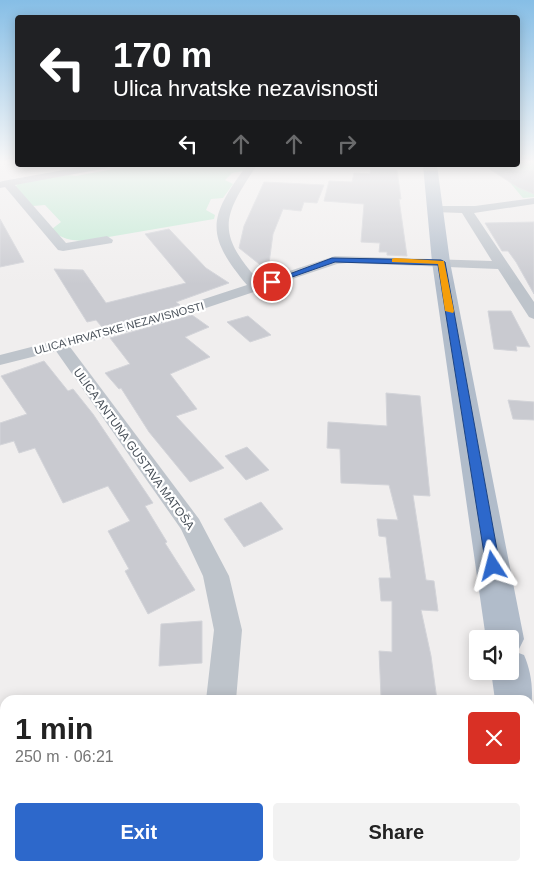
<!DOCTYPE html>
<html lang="en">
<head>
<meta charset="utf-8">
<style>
  :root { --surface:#fff; --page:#f2f2f2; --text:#222; --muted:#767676; --accent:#2d68cb }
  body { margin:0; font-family:Arial,sans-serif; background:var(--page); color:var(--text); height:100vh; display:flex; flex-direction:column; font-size:19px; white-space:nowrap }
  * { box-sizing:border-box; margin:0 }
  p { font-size:16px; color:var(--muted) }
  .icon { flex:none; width:28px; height:28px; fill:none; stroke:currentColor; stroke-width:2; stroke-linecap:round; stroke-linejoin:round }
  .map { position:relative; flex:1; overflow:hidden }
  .drawer { position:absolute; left:0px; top:695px; width:535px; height:176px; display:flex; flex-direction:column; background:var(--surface); border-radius:15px 15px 0 0; box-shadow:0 2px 12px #0003 }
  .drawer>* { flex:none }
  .guide { position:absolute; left:15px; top:15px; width:505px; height:152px; border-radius:5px; box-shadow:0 2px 12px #0003; background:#202124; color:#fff; overflow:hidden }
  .tools { position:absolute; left:469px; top:630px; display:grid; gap:10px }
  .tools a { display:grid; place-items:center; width:50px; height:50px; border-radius:5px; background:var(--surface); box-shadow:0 2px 12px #0003; font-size:25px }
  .pin { position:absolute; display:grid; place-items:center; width:42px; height:42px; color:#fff; margin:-21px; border:2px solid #fff; border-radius:50%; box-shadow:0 1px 5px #0007 }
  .me { position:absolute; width:55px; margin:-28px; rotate:351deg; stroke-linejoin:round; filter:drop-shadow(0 0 4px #0008) }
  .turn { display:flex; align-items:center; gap:18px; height:105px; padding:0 15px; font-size:22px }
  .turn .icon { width:65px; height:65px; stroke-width:2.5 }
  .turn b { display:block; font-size:35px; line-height:42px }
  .lanes { display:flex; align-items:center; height:48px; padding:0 15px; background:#0003; justify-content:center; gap:25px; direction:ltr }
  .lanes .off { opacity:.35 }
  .round { display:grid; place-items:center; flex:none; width:52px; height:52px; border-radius:5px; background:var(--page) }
  .head { display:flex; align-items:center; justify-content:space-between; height:85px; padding:0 15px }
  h1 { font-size:30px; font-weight:800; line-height:38px }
  .action { display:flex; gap:10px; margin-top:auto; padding:10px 15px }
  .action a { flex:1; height:58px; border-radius:5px; background:var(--accent); color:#fff; font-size:20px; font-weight:800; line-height:58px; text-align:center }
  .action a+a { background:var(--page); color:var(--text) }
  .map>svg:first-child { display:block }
</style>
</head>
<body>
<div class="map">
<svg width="534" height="871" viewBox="0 0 534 871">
  <rect width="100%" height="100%" fill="#f0eeee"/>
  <path fill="#c1e9d3" d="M518,162H534V197L523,198L506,178L504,171L495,168L490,169L487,165H518Z
    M136,165H247L243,171L232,173L225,180L233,184L223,198L211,199L206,210L215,215L214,219L85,241C71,240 61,240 52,229L61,222L45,205L33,206L15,187L18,184L67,175L76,176Z"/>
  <path fill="#c9cad0" stroke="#d3d4d9" d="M371,168L397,170L401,199H399L407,256L387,255V252H379L380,243L361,242L364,204L324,201L329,181L352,182L354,173L370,174Z
    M491,170H534V194L519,188Z
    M264,182L324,185L317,203L304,202L301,211L283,209L273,234L268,271L239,248L244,226Z
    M0,219L24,262L0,267Z
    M534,222V294L516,262L508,251H502L485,223Z
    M169,229L206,268L229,283L176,302L180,305L148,315L102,327L96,320L87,322L54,269L83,270L106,303L186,283L145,234Z
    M488,311H511L530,347L516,346L517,351L494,349Z
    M192,315L209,327L185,337L210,357L170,374L197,409L176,416L224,468L190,482L149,432L121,388L119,389L105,373L130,364L110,338Z
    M248,316L271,335L250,342L227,322Z
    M44,361L68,391L73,389L93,414L153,503L145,506L167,542L165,543L195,590L148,614L125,571L129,569L108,531L130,521L108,486L63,503L35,448L19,453L14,441L0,445V423L27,414L1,376Z
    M386,393L420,396L430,496L413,495L426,580L434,581L438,611L421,610L431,656L437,700L381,696L379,651L392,652V601H381L379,578H391L386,537L379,536L377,519L398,520L389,485L341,483L340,449L327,448L328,422L387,426Z
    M508,400L534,402V420L513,419Z
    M247,447L269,470L246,480L225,456Z
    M261,502L283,529L244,547L224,519Z
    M202,621V663L159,666L161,624Z"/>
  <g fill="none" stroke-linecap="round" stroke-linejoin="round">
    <path fill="#bec4cb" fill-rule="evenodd" d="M91,165H112L107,168L15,185L66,243L107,236L113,240L112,243L63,251L58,250L5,187L0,188V182L3,181Z
      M247,165H257C223,216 215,232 259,281L335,256L492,261L462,213L434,212L428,209L434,206H475L534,198V204L474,213L534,302V319L529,317L498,269L347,263L337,264L161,323L70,347L199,519L229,576L242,630L236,700H206L214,630L203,576L181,529L56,351L0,365V355L149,317L247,285C203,233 210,216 247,165Z
      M160,866H196L194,871H158Z"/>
    <path fill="#b1bcca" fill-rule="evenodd" d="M423,165H437L450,262L524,639L518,651L516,652L524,655C532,673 534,694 530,713V700H495L491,671H510V639H486L432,262Z
      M530,763L534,765V833L530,832Z"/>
  </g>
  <linearGradient id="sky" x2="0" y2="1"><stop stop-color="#86bee6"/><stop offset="0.57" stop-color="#f8f7f7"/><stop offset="1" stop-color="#f8f7f7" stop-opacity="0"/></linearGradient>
  <rect width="534" height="284" fill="url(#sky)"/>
  <path fill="#2d68cb" stroke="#1d4484" d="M332,258L441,260L445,262L500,566L498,570L493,571L488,570L486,566L438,265L335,262L275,283L268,282Z"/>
  <path fill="#f59e0b" d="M395,258L444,261L454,311L453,313L445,311L438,264L392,262V259Z"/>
  <g text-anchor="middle" stroke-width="4.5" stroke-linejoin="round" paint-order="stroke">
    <g font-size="11" fill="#485059" stroke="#fff">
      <text transform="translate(119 328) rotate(-15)" y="4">ULICA HRVATSKE NEZAVISNOSTI</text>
    </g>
    <g font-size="12" fill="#485059" stroke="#fff">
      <text transform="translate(134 449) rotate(54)" y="4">ULICA ANTUNA GUSTAVA MATOŠA</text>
    </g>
  </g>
</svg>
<div class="tools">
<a><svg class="icon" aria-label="sound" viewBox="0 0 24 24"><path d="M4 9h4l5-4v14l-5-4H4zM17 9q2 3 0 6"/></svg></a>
</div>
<div class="pin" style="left:272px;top:282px;background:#d93025"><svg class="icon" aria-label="arrive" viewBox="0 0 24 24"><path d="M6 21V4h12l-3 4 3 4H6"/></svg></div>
<svg class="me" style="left:493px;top:566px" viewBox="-20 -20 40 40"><path d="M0-17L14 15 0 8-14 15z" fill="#2d68cb" stroke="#fff" stroke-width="4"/></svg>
<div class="guide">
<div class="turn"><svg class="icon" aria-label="left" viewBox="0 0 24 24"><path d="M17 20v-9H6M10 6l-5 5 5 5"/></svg><div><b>170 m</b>Ulica hrvatske nezavisnosti</div></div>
<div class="lanes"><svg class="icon" aria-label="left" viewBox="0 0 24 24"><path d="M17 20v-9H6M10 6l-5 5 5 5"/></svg><svg class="icon off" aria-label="ahead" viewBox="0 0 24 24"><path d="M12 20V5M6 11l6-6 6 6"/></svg><svg class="icon off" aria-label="ahead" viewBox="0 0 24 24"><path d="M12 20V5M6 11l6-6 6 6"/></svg><svg class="icon off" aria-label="right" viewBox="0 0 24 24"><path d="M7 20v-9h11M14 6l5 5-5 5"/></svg></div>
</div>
<section class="drawer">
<div class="head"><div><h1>1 min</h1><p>250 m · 06:21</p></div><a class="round" style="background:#d93025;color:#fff"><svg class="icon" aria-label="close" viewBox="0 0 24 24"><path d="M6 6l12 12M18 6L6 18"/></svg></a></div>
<div class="action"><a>Exit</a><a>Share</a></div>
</section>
</div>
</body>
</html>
